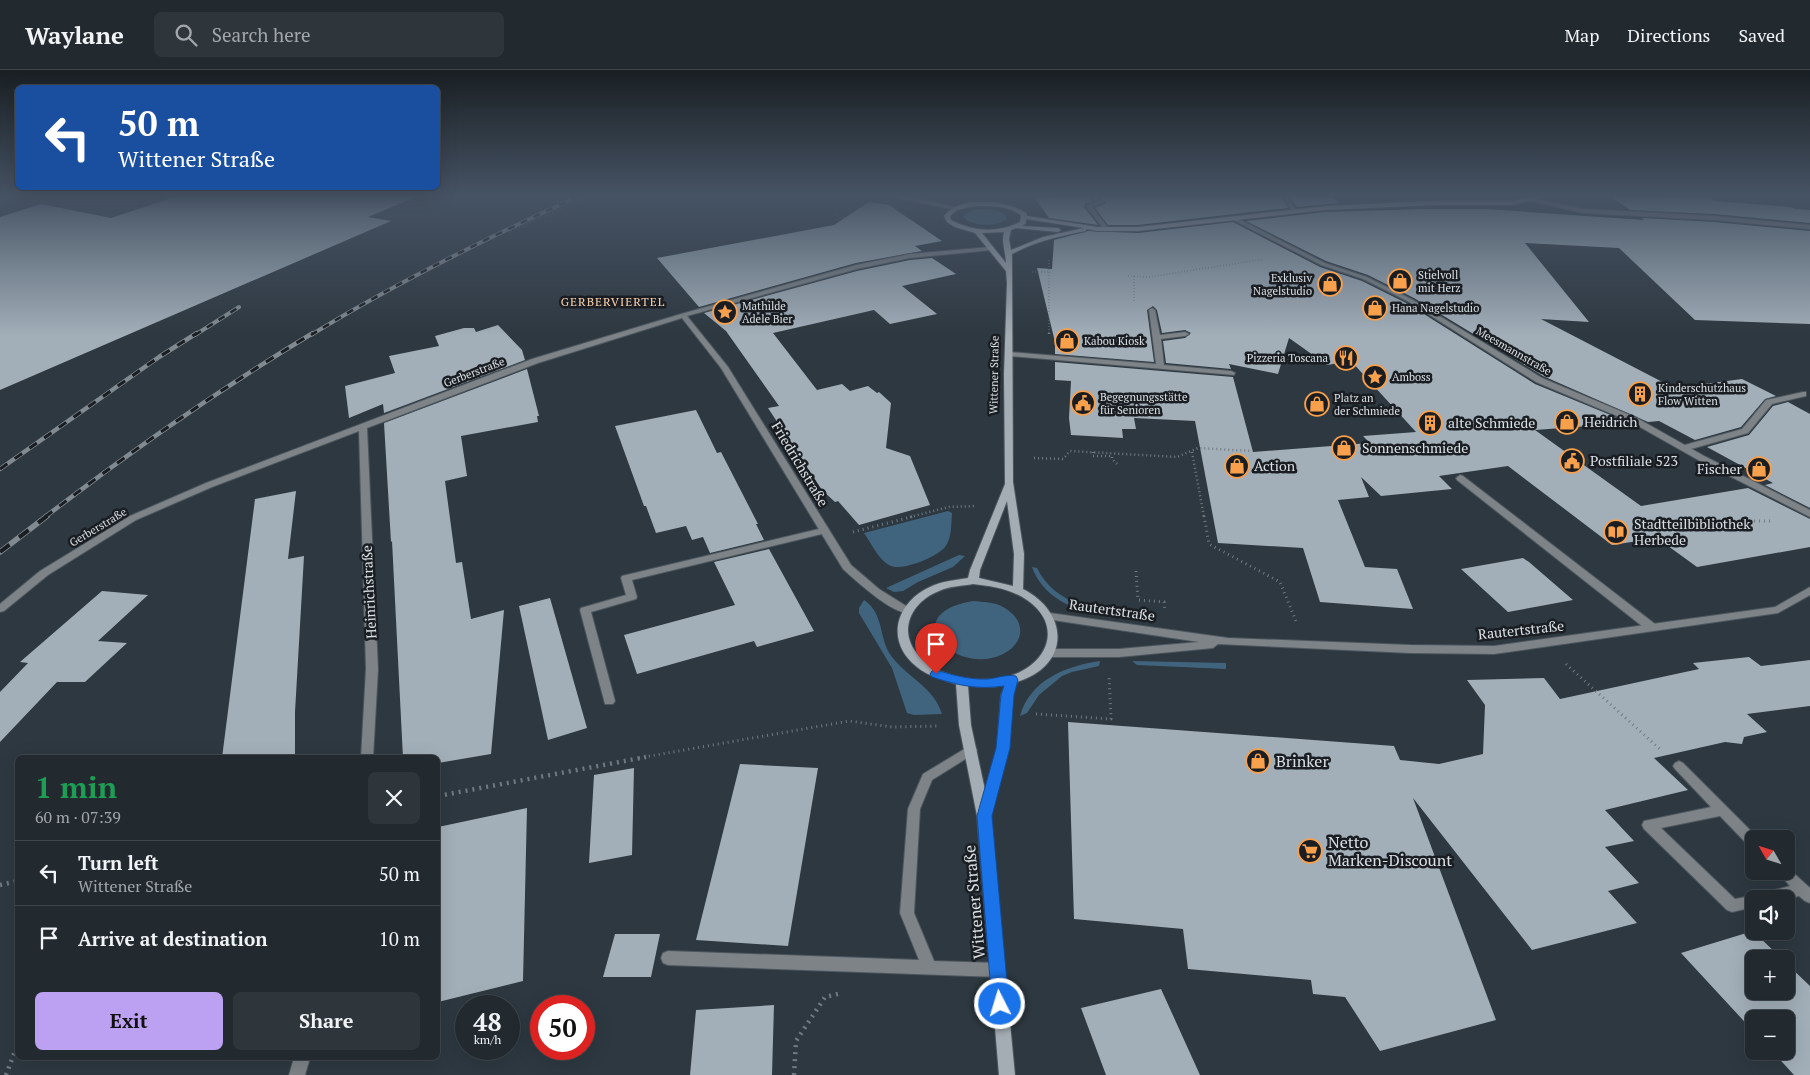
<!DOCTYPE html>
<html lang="en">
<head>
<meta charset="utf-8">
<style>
  :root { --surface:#222a30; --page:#2e363c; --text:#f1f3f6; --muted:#a2a7ab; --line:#3f464c; --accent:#bca0f2 }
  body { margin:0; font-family:"PT Serif",serif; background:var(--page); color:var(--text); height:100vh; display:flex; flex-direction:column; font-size:19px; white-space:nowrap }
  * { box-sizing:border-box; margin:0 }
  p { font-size:16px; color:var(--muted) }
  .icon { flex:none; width:28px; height:28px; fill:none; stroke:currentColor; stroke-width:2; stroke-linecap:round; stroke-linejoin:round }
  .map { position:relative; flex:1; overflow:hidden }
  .drawer { position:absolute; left:15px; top:685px; width:425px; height:305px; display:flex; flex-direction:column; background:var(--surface); border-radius:8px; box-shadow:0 5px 20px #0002,0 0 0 1px var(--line) }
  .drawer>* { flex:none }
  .guide { position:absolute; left:15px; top:15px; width:425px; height:105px; border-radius:8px; box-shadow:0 5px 20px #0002,0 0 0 1px var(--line); background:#1a4fa0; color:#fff; overflow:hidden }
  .needle { width:32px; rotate:309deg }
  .controls { position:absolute; left:1745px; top:760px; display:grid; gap:10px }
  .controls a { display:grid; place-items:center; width:50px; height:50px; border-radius:8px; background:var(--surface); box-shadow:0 5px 20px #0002,0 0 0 1px var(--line); font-size:25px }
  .speed { position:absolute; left:455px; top:925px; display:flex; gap:10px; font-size:25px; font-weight:700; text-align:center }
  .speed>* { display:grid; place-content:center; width:65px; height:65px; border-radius:50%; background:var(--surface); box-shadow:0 5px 20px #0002,0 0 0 1px var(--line); line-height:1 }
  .speed small { font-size:12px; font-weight:400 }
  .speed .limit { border:8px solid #d22; background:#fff; color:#111 }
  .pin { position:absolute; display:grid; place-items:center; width:42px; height:42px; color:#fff; margin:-51px -21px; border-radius:50% 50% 50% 0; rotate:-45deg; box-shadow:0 0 5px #0007 }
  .pin .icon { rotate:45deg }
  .me { position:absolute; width:55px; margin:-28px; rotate:355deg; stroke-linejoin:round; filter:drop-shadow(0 0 4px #0008) }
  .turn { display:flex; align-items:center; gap:18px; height:105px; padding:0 20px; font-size:22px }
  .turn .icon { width:65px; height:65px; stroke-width:2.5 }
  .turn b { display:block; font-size:35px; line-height:42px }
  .round { display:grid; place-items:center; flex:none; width:52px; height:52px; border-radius:8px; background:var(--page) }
  .summary { display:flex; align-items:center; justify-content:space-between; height:85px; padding:0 20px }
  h1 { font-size:30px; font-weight:700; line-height:38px; color:#1e9e55 }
  .button { display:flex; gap:10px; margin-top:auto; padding:10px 20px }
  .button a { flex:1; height:58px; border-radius:8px; background:var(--accent); color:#111; font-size:20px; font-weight:700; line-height:58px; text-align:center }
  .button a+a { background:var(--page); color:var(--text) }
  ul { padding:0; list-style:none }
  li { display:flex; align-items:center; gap:15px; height:65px; padding:0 20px; border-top:1px solid var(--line) }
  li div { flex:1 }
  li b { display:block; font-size:19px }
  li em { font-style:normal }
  header { display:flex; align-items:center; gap:30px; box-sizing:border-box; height:70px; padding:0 25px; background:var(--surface); border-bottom:1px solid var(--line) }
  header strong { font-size:24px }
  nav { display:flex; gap:28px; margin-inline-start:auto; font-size:18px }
  .search { width:350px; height:45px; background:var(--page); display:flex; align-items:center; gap:12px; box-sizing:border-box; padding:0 18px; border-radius:8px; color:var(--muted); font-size:19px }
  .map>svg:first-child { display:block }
</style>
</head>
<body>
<header>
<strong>Waylane</strong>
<div class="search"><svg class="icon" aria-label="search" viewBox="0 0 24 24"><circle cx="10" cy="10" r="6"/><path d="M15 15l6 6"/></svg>Search here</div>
<nav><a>Map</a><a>Directions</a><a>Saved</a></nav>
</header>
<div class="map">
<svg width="1810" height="1005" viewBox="0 0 1810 1005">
  <rect width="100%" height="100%" fill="#2d3840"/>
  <path fill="#40647e" d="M981,139C990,139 1004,139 1007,149C996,157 973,157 963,147L964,145L973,140Z
    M948,441L952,443C951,455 952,468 945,477C937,487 903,501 891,496C880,492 871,473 864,463Z
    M959,485L965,486L953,497L918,512L903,521L894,522L886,518Z
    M1032,497L1037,498C1046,516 1060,527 1079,534C1087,538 1094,538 1100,545C1071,539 1043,527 1032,497Z
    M864,530C885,544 878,569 892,587C908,608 934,617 942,644L914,645L907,643L892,598L859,543V538Z
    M973,531C984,532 994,532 1003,537C1027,550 1025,573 1003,584C956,608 894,544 973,531Z
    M1100,591L1099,596L1072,602L1062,606L1039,625L1027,643L1020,646C1030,610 1066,596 1100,591Z
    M1132,591L1226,593V599L1137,595Z"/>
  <path fill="#a2afb9" d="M178,126H418L368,147L391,151L0,320V147L41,134L111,148Z
    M1080,126H1087L1093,131L1085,134L1084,137L1098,155L1049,148L1035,128Z
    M1097,126H1281L1288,138L1138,155H1108L1095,138L1106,133Z
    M1289,126H1331L1339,133L1297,137Z
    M1610,126L1711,128L1715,131L1790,137L1795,139L1810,140V153L1714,144L1630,140Z
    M869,132L889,135L942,171L915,176L922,181L856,193L699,237L657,188L834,155Z
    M1421,139H1486L1644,150L1642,148L1714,152L1810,161V254L1695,250L1619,178L1525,173L1589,252L1541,249L1674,318L1742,309L1776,326L1765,329L1741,357L1695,370L1659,351L1648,352L1543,306L1414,228L1368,205L1326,191L1246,151L1325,142Z
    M1233,152L1320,197L1362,211L1408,234L1535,314L1630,353L1535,360L1641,436L1748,418L1810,449V477L1697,497L1657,468L1612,475L1508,396L1439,406L1452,419L1381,426L1361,407L1369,427L1338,430L1365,497L1397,499L1413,539L1320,532L1303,478L1218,473L1195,351L1134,348L1136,359H1122L1123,368L1071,365L1069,348L1071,311L1055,310V292L1233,307L1253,382L1370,373L1363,366L1416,362L1351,291L1327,295L1289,268L1278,304L1229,294L1231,299L1166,293L1163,271L1185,268L1191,263L1185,260L1162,263L1157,240L1153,236L1147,240L1154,292L1055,284V272L1037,198L1052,199L1054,170L1088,161L1138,163Z
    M932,188L956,204L902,216L937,244L890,254L874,240L773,263L817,320L842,314L850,321L868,316L877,323L879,322L891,333L886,378L910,386L930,435L859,455L838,431L835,432L822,420L768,338L779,336L726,261L704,243L857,201L910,190Z
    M498,255L522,280L525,290L384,343L383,334L349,348L345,316L395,303L389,286L439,276L435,266L464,258H474L476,262Z
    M527,299L539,346H537L538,352L461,366L467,406L445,411L456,493L462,492L471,549L504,540L491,684L438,693V688H403L392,471L391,472L384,353Z
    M1788,332L1810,344V438L1765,415L1773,413L1707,377L1749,365L1773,336Z
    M696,340L717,383L721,382L758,454H756L764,470L710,483L703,467L692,470L686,456L656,463L646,436H644L615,356Z
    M296,421L288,489L304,486L295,642V688H222L255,429Z
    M769,479L814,561L757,577L754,571L637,604L624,565L735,535L714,492Z
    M1523,488L1529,492L1573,530L1508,542L1461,499Z
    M102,521L148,525L98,571L127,573L85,612H57L0,672V622L28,593L20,592Z
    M550,528L587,658L548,670L519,536Z
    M1749,587L1761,596L1810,590V636L1747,644L1767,662L1744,667L1742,674L1725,672L1654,688L1688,720L1605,740L1634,771L1605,777L1639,813L1608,821L1637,853L1532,880L1413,728L1496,950L1380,981L1345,927L1313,924L1311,910L1188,899L1183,859L1074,849L1068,652L1394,676L1400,690L1439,694L1483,684L1485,635L1467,610L1544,608L1560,629L1699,599L1693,593Z
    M740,694L818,698L788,876L696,870Z
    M634,698L632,785L589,793L594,705Z
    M527,738L523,911L438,932V757Z
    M1753,861L1782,889H1754V921H1786V893L1810,916V1005H1794L1772,981H1786V949H1754V962L1681,883Z
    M615,864H660L651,907H603Z
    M1161,919L1200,1005H1106L1081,938Z
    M774,935L772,1005H690L696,940Z"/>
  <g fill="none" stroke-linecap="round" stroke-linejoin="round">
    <g stroke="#4c565e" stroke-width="2">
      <path id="lane" d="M1089,126H1094L1104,133L1092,137L1109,159L1108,160H1104L1086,136L1097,132Z
        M1152,238L1155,240L1160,265L1185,262L1189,264L1185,266L1161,269L1164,295L1231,301L1235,303L1234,305L1009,286L1005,284L1009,282L1156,294L1149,240Z
        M1803,322H1806V326L1772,334L1748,363L1684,381L1680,378L1681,376L1742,359L1766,330Z
        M1460,405L1463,406L1655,554L1656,557L1655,560H1647L1457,410L1456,408Z
        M823,458L828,461L826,463L632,510L637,527L636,529L591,542L615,631L613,634H605L580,540L581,538L626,525L621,508L622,506Z
        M971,675L975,677L977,680L975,683L932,710L920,739L914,843L934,891L998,893L1003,895L1005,900L1003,905L998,907L668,895L663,893L661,888L663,883L668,881L919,890L900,843L908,739L923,704Z"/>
    </g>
    <g stroke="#4c565e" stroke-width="2">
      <path id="street" d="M897,126H905L959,138L956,140L899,128Z
        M1283,126H1287L1297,141L1296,142H1292Z
        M1533,128L1583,139L1714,146L1810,155V159L1714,150L1583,143L1531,131V129Z
        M1233,148H1237L1325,193L1367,207L1413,230L1542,308L1637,348L1706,387L1810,440V447L1700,391L1631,352L1536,312L1409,232L1363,209L1321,195L1233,150Z
        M990,177L992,178V180L910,188L857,199L687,246L728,297L851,495L879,519L911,539L912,541L911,543C895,547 855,510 843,499L721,298L682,248L538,293L367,358L378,599L373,688H361L366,599L359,361L212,417L136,450L48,505L4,541L0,542V534L40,501L130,446L206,413L532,289L681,244L856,195L910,184Z
        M1810,517V525L1778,543L1494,584L1410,583L1218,574L1213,578L1119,587H1049L1045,586L1044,583L1045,580L1049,579H1119L1199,572L1046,549L1045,547L1050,543L1228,568L1410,575L1494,576L1775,537Z
        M1679,691L1683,693L1759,769H1754V778L1749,776L1720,746L1661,758L1735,829L1756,825L1790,816L1777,801H1786V796L1810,818V833L1805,831L1799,826L1786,829H1754V837L1732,842L1727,840L1644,759L1642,755L1644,751L1649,750L1711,737L1675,699L1673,696L1675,693Z
        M294,988H310L305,1005H289Z"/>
    </g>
    <g stroke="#4c565e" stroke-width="2">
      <path id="secondary" d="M1541,126H1550L1511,135H1434L1325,140L1138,161H1098L1086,159V161C1060,166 1036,171 1012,184L1013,412L1024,484L1023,519C1070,543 1070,596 1017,612L1013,625L1009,678L990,745L1015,1005H999L977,746L959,655L956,614C943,610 928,606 917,597C885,572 895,533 930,517C942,511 956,510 968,508L970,500L1005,414L1004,304L1007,213L1006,201L975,163L955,157L947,152L944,146C960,125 1006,130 1026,143L1027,146L1098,157H1138L1325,136L1434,131H1511ZM974,136C991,136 1007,135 1021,145L1020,152C998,163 973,162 951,150L950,146L957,140ZM1026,149L1084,158L1043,167L1011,180L1009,169L1011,160L1016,158L1058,162L1061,160L1058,158L1022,156L1026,153ZM1004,162C1001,172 1006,183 1006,193L982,163ZM1007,431L1014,484L1013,516L979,508L980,500ZM973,514C992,516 1011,519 1027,530C1059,552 1052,586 1020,602C992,616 941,610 920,587C896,562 911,532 939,521C950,516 962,516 973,514ZM1005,615L1001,625L997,678L985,720L971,655L968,616L992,617Z"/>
    </g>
    <path stroke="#717a81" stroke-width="2" stroke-dasharray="0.5 2.5" stroke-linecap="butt" d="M835,145L848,149
      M511,161L591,126
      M1049,190V265
      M1032,202H1049
      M1128,206L1149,207L1264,189
      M1134,206V231"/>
    <path stroke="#717a81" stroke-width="2.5" stroke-dasharray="1 3" stroke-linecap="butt" d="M1049,263V266
      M1093,382V386H1112V389L1119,396
      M1192,382L1204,447
      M1034,388L1063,389L1070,381L1177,387L1198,378L1252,381
      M910,447L949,437L976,436"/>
    <path stroke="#717a81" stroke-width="3" stroke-dasharray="1 4" stroke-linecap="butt" d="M1204,446L1209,474L1280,512L1296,551
      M1749,451H1772
      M853,462L915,446
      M1136,501L1138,530L1164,532L1165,540
      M1566,594L1662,681
      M1036,644L1111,649L1109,606
      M639,688L849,651L892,657L940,656"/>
    <path stroke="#717a81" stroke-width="4.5" stroke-dasharray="2 5" stroke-linecap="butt" d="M438,726L646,687
      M0,815L18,811
      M15,930H18
      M6,1005L18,973
      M794,1005L796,971L825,927L842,923"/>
    <use href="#lane" fill="#7d8387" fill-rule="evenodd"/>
    <use href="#street" fill="#7d8387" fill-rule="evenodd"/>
    <use href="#secondary" fill="#a5adb4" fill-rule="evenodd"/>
    <g stroke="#818a90" stroke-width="4">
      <path id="rail-far2" d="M195,265L239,237
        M311,265C397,212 487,168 579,126"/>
    </g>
    <g stroke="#818a90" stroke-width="4.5">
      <path id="rail-far1" d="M0,399L159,287L197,263
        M45,447C131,381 220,319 313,263"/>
    </g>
    <g stroke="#818a90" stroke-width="5.5">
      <path id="rail" d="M0,482L47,446"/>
    </g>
    <use href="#rail-far2" stroke="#1a1e22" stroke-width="2.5" stroke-dasharray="7" stroke-linecap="butt"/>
    <use href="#rail-far1" stroke="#1a1e22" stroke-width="3" stroke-dasharray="9" stroke-linecap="butt"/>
    <use href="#rail" stroke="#1a1e22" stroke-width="4" stroke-dasharray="12" stroke-linecap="butt"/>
  </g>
  <linearGradient id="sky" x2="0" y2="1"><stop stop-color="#191f23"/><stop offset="0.47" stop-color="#465364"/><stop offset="1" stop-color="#465364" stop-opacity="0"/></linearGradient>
  <rect width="1810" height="266" fill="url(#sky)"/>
  <path fill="#1a73e8" stroke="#114b97" d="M936,600C953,605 970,610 988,609C997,608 1007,604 1016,606L1018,610L1014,625L1010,678L992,746L1009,934L1007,939L1000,942L994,939L992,934L977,746L996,678L1001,625L1004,616C977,620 957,615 932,607L930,604L932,601Z"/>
  <defs>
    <g id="shop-ring" transform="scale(1.25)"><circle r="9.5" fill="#1a1e22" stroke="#f8a04b" stroke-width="1.5"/><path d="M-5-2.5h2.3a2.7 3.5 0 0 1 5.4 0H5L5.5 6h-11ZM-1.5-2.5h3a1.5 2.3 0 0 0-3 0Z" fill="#f8a04b"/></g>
    <g id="sight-ring" transform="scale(1.25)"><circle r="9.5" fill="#1a1e22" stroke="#f8a04b" stroke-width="1.5"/><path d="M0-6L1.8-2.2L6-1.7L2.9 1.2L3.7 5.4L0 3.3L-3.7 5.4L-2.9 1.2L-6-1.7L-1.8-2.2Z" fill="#f8a04b"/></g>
    <g id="restaurant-ring" transform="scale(1.25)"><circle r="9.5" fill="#1a1e22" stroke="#f8a04b" stroke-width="1.5"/><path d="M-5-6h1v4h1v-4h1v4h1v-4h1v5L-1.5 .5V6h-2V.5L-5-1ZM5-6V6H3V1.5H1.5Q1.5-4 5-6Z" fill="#f8a04b"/></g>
    <g id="building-ring" transform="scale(1.25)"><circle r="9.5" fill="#1a1e22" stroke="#f8a04b" stroke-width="1.5"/><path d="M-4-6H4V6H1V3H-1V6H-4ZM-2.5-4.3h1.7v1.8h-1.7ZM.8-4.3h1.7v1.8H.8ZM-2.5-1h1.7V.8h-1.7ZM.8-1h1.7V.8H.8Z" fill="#f8a04b"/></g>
    <g id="civic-ring" transform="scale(1.25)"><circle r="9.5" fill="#1a1e22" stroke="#f8a04b" stroke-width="1.5"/><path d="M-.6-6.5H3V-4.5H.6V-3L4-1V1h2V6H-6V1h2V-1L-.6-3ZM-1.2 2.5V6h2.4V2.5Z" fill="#f8a04b"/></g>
    <g id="library-ring" transform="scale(1.25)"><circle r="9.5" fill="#1a1e22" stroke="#f8a04b" stroke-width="1.5"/><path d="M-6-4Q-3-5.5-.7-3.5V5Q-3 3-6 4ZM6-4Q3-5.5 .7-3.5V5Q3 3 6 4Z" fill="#f8a04b"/></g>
    <g id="supermarket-ring" transform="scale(1.25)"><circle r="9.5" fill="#1a1e22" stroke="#f8a04b" stroke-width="1.5"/><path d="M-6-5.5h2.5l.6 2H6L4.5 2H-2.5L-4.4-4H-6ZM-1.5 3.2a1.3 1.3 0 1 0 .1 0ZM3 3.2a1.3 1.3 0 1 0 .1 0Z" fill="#f8a04b"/></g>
  </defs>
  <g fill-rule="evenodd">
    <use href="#shop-ring" x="1400" y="211"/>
    <use href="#shop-ring" x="1330" y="214"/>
    <use href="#shop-ring" x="1375" y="238"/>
    <use href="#sight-ring" x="725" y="242"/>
    <use href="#shop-ring" x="1067" y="271"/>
    <use href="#restaurant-ring" x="1346" y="288"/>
    <use href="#sight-ring" x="1375" y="307"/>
    <use href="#building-ring" x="1640" y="324"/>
    <use href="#civic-ring" x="1083" y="333"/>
    <use href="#shop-ring" x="1317" y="334"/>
    <use href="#shop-ring" x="1567" y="352"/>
    <use href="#building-ring" x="1430" y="353"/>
    <use href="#shop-ring" x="1344" y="378"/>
    <use href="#civic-ring" x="1572" y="391"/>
    <use href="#shop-ring" x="1237" y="396"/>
    <use href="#shop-ring" x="1759" y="399"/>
    <use href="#library-ring" x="1616" y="462"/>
    <use href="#shop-ring" x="1258" y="691"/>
    <use href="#supermarket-ring" x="1310" y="781"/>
  </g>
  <g text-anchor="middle" stroke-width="5" stroke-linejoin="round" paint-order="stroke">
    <g font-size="11" fill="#d9e0e5" stroke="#1a1e22" text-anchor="start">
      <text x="1418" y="209">Stielvoll<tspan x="1418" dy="13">mit Herz</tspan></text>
      <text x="1312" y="212" text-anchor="end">Exklusiv<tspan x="1312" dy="13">Nagelstudio</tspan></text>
      <text x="742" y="240">Mathilde<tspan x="742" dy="13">Adele Bier</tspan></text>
      <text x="1392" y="242">Hana Nagelstudio</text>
      <text x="1084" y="275">Kabou Kiosk</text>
      <text x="1328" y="292" text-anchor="end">Pizzeria Toscana</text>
      <text x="1392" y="311">Amboss</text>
      <text x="1658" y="322">Kinderschutzhaus<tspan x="1658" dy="13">Flow Witten</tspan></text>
      <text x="1100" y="331">Begegnungsstätte<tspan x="1100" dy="13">für Senioren</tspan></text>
      <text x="1334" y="332">Platz an<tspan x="1334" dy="13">der Schmiede</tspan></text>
    </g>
    <g font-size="11" fill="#d9e0e5" stroke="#1a1e22">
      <text transform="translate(1514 281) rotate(30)" y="4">Meesmannstraße</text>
      <text transform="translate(474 302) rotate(-21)" y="4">Gerberstraße</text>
      <text transform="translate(994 305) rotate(-89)" y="4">Wittener Straße</text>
      <text transform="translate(98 457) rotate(-31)" y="4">Gerberstraße</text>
    </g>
    <g font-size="12" letter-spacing="1" fill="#f9d3b3" stroke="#1a1e22">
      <text x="613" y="236">GERBERVIERTEL</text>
    </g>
    <g font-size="14" fill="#d9e0e5" stroke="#1a1e22" text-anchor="start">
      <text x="1584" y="357">Heidrich</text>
      <text x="1448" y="358">alte Schmiede</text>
      <text x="1362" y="383">Sonnenschmiede</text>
      <text x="1590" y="396">Postfiliale 523</text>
      <text x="1254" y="401">Action</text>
      <text x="1742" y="404" text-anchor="end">Fischer</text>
      <text x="1634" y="459">Stadtteilbibliothek<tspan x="1634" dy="16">Herbede</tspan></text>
    </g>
    <g font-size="14" fill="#d9e0e5" stroke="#1a1e22">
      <text transform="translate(800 394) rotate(59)" y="5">Friedrichstraße</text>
      <text transform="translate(369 522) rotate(-93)" y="5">Heinrichstraße</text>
      <text transform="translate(1112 540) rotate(8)" y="5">Rautertstraße</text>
      <text transform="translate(1521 560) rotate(-6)" y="5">Rautertstraße</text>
    </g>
    <g font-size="16" fill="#d9e0e5" stroke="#1a1e22" text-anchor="start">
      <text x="1276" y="697">Brinker</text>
      <text x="1328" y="778">Netto<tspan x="1328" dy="18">Marken-Discount</tspan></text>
    </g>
    <g font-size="16" fill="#d9e0e5" stroke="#1a1e22">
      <text transform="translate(974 832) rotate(-95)" y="6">Wittener Straße</text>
    </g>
  </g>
</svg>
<div class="controls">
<a><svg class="needle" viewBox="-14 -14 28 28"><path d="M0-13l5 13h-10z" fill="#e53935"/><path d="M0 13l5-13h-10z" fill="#a2a7ab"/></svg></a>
<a><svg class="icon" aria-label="sound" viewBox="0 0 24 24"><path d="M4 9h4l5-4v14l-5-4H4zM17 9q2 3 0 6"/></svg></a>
<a>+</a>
<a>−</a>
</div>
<div class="speed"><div>48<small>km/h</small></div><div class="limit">50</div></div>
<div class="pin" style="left:936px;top:604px;background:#d93025"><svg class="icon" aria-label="arrive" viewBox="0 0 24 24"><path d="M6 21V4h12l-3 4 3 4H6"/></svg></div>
<svg class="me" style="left:1000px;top:934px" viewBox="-20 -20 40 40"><circle r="17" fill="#1a73e8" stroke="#fff" stroke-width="3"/><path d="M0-11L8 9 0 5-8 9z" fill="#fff"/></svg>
<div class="guide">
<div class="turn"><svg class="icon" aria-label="left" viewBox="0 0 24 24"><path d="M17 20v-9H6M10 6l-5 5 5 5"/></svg><div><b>50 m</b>Wittener Straße</div></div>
</div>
<section class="drawer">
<div class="summary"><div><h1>1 min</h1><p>60 m · 07:39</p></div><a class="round"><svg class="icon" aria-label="close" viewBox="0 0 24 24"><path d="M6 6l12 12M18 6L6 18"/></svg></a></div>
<ul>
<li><svg class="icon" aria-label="left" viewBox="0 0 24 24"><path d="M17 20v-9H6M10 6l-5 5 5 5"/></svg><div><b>Turn left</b><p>Wittener Straße</p></div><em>50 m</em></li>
<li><svg class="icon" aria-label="arrive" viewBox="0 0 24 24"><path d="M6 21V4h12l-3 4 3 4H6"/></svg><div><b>Arrive at destination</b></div><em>10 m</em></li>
</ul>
<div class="button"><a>Exit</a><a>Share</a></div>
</section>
</div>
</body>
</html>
